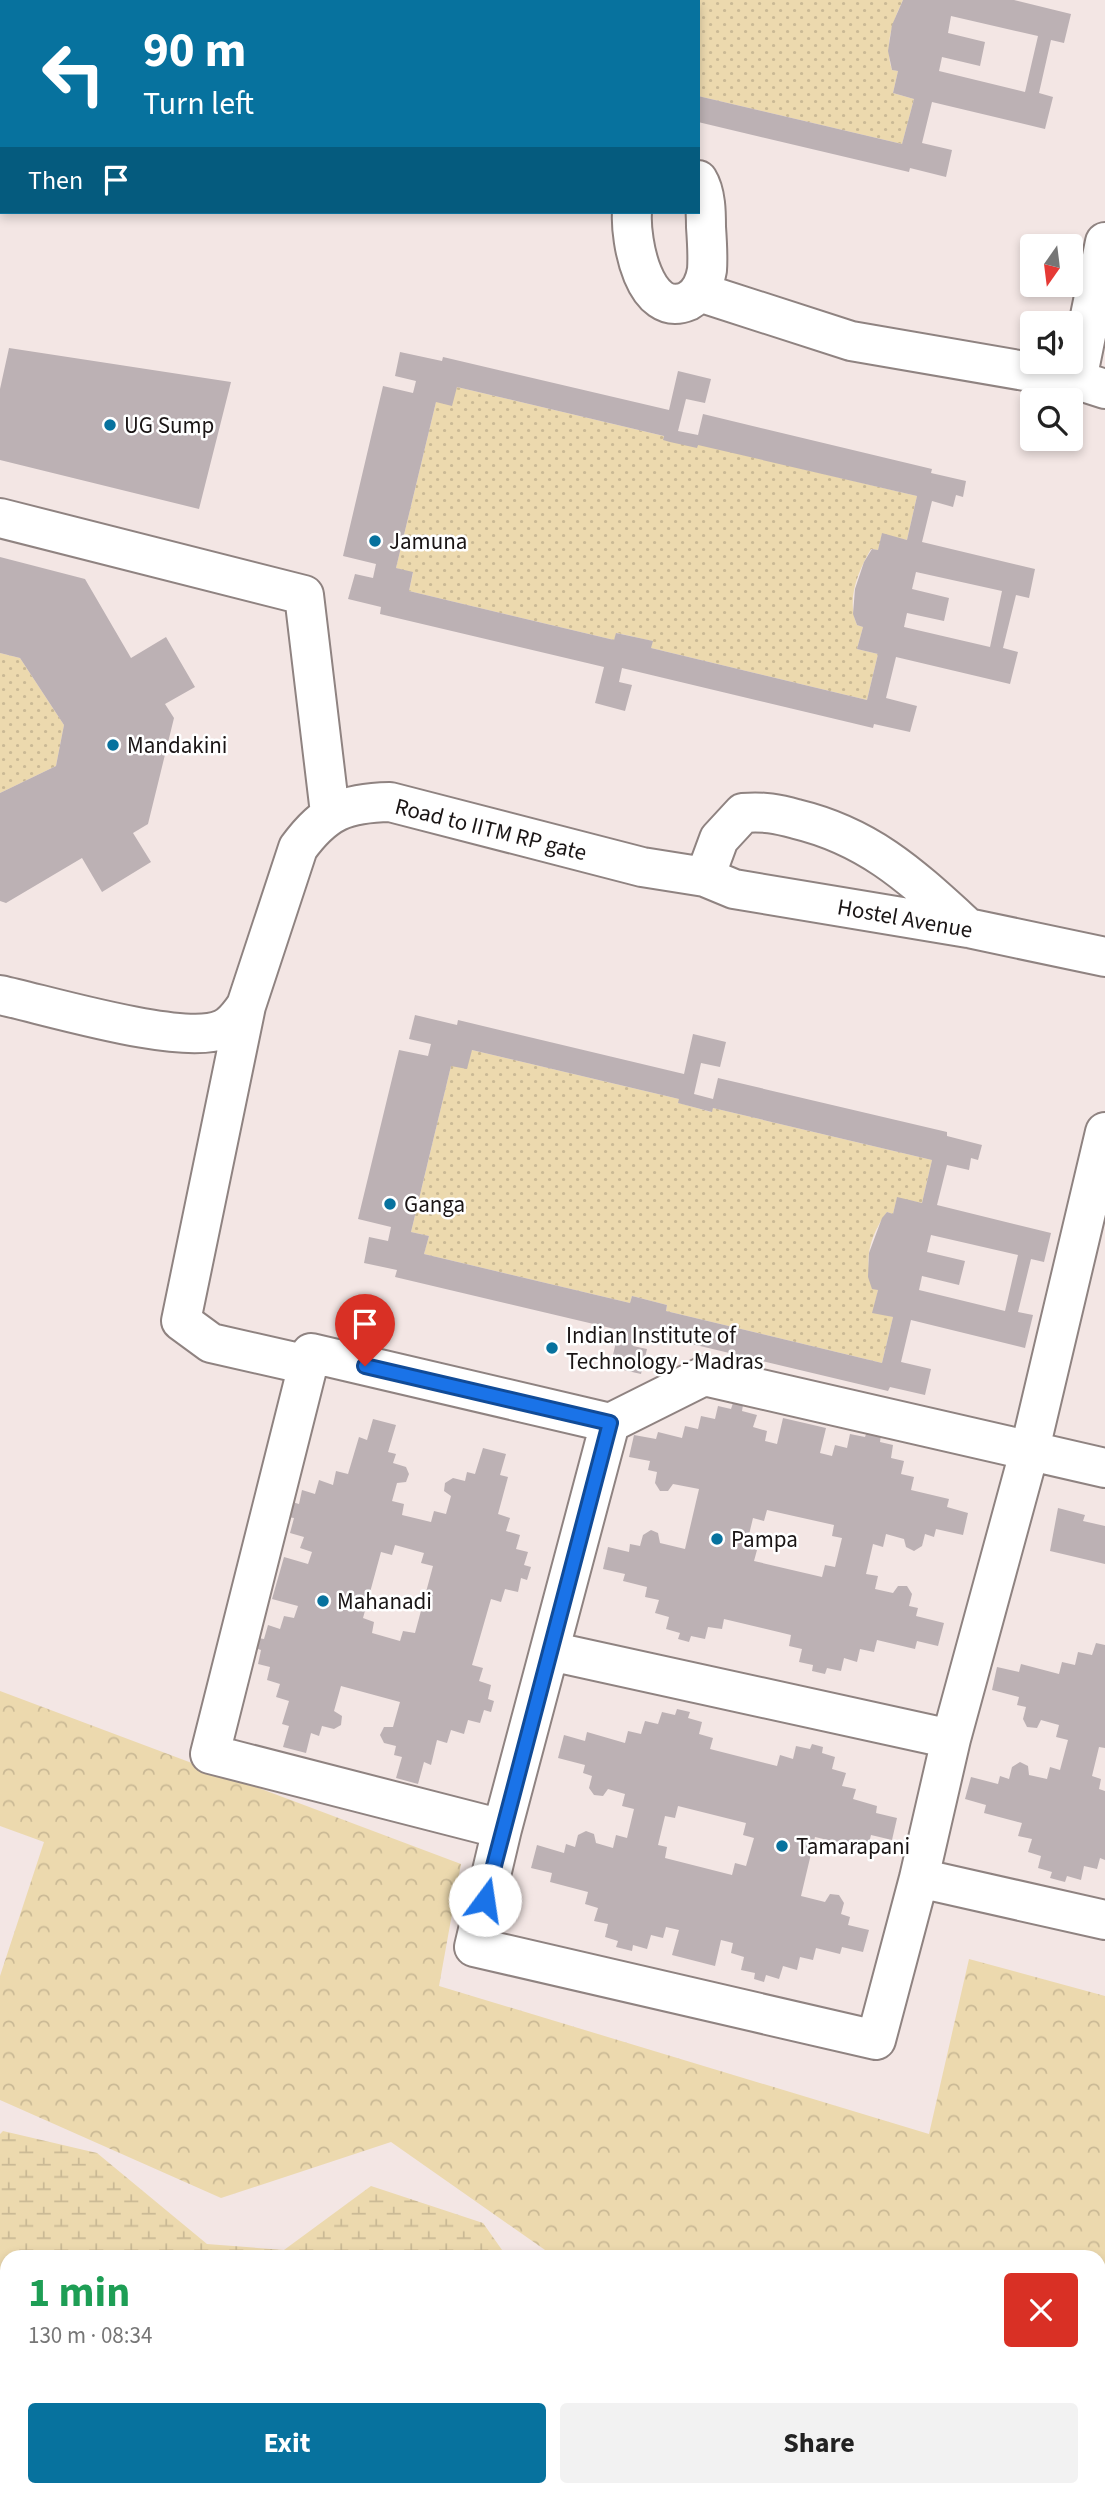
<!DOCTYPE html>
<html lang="en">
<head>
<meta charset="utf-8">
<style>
  :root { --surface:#fff; --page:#f2f2f2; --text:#222; --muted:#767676; --accent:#07729e }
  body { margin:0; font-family:"Source Sans 3",sans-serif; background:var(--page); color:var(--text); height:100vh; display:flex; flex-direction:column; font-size:26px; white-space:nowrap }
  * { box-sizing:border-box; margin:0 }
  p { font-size:23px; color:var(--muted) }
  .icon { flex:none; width:38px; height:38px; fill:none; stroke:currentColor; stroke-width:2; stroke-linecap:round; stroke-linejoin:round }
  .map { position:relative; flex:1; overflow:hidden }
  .details { position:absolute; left:0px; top:2250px; width:1106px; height:247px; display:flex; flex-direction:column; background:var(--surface); border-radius:21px 21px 0 0; box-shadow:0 4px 10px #0003 }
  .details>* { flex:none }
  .top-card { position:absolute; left:0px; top:0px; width:700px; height:214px; box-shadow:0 4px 10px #0003; background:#07729e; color:#fff; overflow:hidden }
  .needle { width:46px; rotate:194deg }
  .controls { position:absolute; left:1020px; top:234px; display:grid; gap:14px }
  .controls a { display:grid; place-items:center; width:63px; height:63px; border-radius:7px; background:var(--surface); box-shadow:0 4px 10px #0003; font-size:35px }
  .pin { position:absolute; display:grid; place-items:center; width:60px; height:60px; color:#fff; margin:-72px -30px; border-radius:50% 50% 50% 0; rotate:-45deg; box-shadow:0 0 7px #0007 }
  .pin .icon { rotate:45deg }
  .me { position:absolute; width:77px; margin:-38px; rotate:14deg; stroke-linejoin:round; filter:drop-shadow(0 0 5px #0008) }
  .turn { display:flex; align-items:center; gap:24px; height:147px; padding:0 28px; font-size:32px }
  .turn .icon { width:91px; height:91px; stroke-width:2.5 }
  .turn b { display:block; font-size:49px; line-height:60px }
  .then { display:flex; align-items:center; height:66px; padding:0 28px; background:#0003; gap:14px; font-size:26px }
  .round { display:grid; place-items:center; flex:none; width:74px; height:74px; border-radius:7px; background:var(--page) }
  .overview { display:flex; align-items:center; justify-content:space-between; height:119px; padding:0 28px }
  h1 { font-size:42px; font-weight:700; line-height:52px; color:#1e9e55 }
  .primary-button { display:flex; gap:14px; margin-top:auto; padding:14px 28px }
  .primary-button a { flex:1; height:80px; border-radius:7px; background:var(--accent); color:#fff; font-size:28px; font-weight:700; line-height:80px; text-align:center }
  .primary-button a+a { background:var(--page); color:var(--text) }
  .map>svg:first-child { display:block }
</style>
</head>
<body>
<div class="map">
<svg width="1105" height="2496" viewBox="0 0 1105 2496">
  <defs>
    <pattern id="forest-crowns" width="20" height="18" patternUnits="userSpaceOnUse" patternTransform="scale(1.75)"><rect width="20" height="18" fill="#ecd9ae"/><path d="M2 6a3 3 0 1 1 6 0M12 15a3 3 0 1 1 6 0" fill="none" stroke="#cab995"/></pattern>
    <pattern id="wetland-marsh" width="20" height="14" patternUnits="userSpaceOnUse" patternTransform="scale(1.75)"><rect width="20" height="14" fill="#ecd9ae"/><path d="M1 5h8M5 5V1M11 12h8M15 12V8" fill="none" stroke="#cab995"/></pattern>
    <pattern id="park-dots" width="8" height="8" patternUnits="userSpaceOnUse" patternTransform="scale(1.75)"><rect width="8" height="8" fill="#ecd9ae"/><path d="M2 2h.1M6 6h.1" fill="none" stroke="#cab995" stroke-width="1.8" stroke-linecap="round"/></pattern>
  </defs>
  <rect width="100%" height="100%" fill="#f3e6e4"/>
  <path fill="url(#forest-crowns)" d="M0,1691L461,1864L439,1986L929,2134L969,1959L1105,1996V2369L1099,2368V2258L555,2257L391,2142L221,2198L0,2100V1976L44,1842L0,1826Z"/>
  <path fill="url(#wetland-marsh)" d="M3,2131L97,2153L207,2244L284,2250L371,2186L483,2223L507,2257L7,2258V2490H562L560,2496H0V2134Z"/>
  <path fill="url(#park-dots)" d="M434,0H903C892,23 884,45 892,70L898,71L893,93L914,99L902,144L698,96V2Z
    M457,387L917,496L907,540L882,534L878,550L871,549C858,572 846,599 857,625L863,627L857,649L878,654L867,700L651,648L652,641L617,633L614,640L409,591L413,573L396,568L436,402Z
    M0,653L20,658L64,725L56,766L0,793Z
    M472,1050L679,1099V1103L711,1112L713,1108L932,1160L922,1203L897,1198L893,1214L887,1212C870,1235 860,1266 878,1290L873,1312L893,1317L882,1363L666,1311L667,1305L632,1296L630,1303L424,1254L429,1236L411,1232L451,1066Z"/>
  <path fill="#bcb1b4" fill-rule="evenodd" d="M903,0H1014L1071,14L1064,43L1051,40L1039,93L1053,97L1045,129L932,102L922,143L952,150L946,177L910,168L909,172L698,122V96L902,144L914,99L893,93L898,71L892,70L888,51L892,25ZM951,16L1038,36L1025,92L939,71L942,57L980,66L985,42L948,33Z
    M9,348L231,382L199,509L0,460V389Z
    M400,352L442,361L443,357L669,410L678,371L711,379L705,403L686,399L678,431L698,435L703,414L932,469L931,473L966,481L963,497L956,495L953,507L932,501L922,542L1035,569L1029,598L1016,595L1003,648L1018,652L1010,684L896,657L886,698L917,706L910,732L874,724L873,728L622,668L619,682L632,685L625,711L595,703L604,667L380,614L381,607L348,599L355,574L373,578L376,564L343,556L383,386L413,393L416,381L395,376ZM457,387L664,436L663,440L670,442L697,448L698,445L917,496L907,540L882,533L878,550L872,549L864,562L855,589L853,614L857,625L863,627L857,649L878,654L867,700L651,648L653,641L616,633L614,640L409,591L413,572L396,568L436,402L452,406ZM916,572L1002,591L990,647L904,627L907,613L944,621L949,598L912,589Z
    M0,557L85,579L131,658L166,637L195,687L165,704L174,718L148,824L133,833L151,862L102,892L82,858L6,903L0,901V793L56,766L64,725L20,658L0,653Z
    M415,1015L457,1025L458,1020L684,1074L693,1034L726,1042L720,1067L701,1063L694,1094L713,1099L718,1078L947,1132V1136L982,1145L978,1160L971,1158L969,1170L947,1165L937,1205L1051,1233L1044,1262L1031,1259L1018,1312L1033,1315L1025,1348L911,1320L901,1362L931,1369L925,1395L890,1387L888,1391L637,1331L633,1346L647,1349L641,1374L610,1367L619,1330L395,1277L397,1270L364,1263L369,1237L388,1241L391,1227L358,1219L399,1050L428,1056L431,1044L409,1039ZM472,1050L679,1099L678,1103L712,1112L713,1108L932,1160L922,1203L897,1197L893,1214L887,1212L882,1218L869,1253L868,1277L872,1289L878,1290L872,1313L893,1317L882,1363L666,1311L667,1305L632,1296L630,1303L424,1254L429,1236L411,1232L451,1066L467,1069ZM931,1235L1018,1255L1005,1311L919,1290L922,1276L959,1285L965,1261L927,1252Z
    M733,1403L743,1405L742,1411L757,1415L753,1427L767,1431L765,1441L777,1444L783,1418L826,1428L820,1453L832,1456L835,1445L847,1448L850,1434L865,1437L867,1431L881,1435L880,1442L893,1445L891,1458L904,1461L901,1474L914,1477L911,1490L949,1499L947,1507L968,1513L963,1535L936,1529L934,1537L925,1534L922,1546L914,1551L906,1547L904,1539L886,1534L883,1547L873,1544L866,1574L878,1576L875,1589L893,1593L898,1586H907L912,1594L909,1606L918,1608L916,1616L944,1623L938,1646L917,1641L915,1649L877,1640L874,1652L860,1649L857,1662L844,1658L841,1671L827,1668L825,1674L812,1671L813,1665L799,1662L802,1649L789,1646L791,1635L724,1619L722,1629L708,1627L705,1639L691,1636L689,1642L678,1639L680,1633L666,1629L669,1617L655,1613L659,1600L645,1597L647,1587L623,1581L625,1574L603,1569L608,1547L629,1552L630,1544L640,1546L643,1535L651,1530L658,1533L660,1543L685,1549L699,1489L673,1484L668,1491H660L655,1483L657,1472L648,1470L650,1461L629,1457L634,1435L656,1439L658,1432L682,1438L685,1426L698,1429L701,1416L715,1419L718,1406L731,1409ZM767,1510L834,1525L832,1536L842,1538L835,1567L825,1565L822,1577L754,1561L757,1550L746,1547L753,1518L764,1521Z
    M373,1419L396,1425L388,1452L396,1454L393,1463L406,1467L409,1474L406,1482L397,1483L392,1501L404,1504L402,1515L431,1522L434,1511L446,1514L451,1496L444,1491L445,1483L453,1478L465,1481L467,1472L475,1474L483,1448L506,1454L500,1475L508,1477L498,1514L510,1518L506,1531L520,1535L516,1549L528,1552L524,1565L531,1567L527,1580L521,1578L518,1592L505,1589L501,1602L491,1599L472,1665L483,1668L479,1681L491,1685L488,1699L494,1701L491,1712L484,1710L480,1723L468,1720L464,1734L451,1730L447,1743L437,1740L431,1765L424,1762L418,1784L396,1778L402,1757L394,1755L396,1746L384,1743L380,1735L384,1727H393L400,1702L341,1686L334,1711L342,1716L341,1725L334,1729L322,1726L319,1736L311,1733L306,1753L283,1747L289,1726L282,1724L289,1701L276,1697L280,1684L267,1680L270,1667L258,1664L261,1650L255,1648L258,1638L264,1639L268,1625L280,1629L284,1616L294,1618L298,1606L272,1599L284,1557L308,1564L312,1552L300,1548L304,1537L290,1533L294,1518L288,1517L292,1502L299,1504L302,1490L315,1494L319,1480L333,1485L336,1471L348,1474L359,1437L367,1440ZM395,1545L424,1553L421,1563L433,1566L415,1633L403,1631L400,1641L372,1633L374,1622L363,1618L381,1552L392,1555Z
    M1058,1508L1085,1515L1083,1521L1105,1526V1564L1050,1551Z
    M1096,1643L1105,1645V1748L1099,1747L1092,1776L1101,1779L1099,1789L1105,1791V1860L1100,1858L1097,1869L1084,1866L1081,1880L1067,1876L1065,1882L1050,1878L1052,1872L1038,1868L1041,1856L1028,1852L1032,1839L1018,1836L1022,1823L984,1813L986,1805L965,1799L971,1777L998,1784L1000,1776L1009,1779L1012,1767L1020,1762L1028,1766L1029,1775L1047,1779L1050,1767L1060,1770L1068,1740L1056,1737L1059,1725L1041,1720L1037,1728L1027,1727L1023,1719L1026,1707L1017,1705L1019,1697L992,1690L997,1667L1019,1672L1021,1664L1059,1674L1062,1662L1075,1665L1078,1652L1092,1655Z
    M677,1709L690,1712L688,1718L702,1722L699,1734L713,1738L710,1749L777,1766L780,1755L793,1759L796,1746L810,1749L812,1744L823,1747L822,1753L835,1757L832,1769L846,1773L842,1786L856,1789L853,1799L877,1806L876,1813L897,1818L892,1840L871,1835L869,1843L860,1841L857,1852L849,1856L841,1853L840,1843L815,1837L801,1896L825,1902L830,1894L839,1895L844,1903L841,1914L850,1917L848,1925L869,1930L863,1952L842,1947L840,1954L816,1948L813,1960L800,1957L797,1970L783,1966L779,1979L766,1975L764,1982L754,1979L755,1973L741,1970L744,1957L731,1953L733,1943L721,1940L715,1966L672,1955L679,1930L666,1927L663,1938L651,1935L647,1949L633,1945L632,1951L616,1947L618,1941L605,1937L608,1924L594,1921L598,1908L585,1904L588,1892L550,1882L552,1873L531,1868L537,1845L564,1853L566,1844L575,1847L578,1835L586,1831L594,1834L596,1843L613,1848L616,1835L627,1838L634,1809L622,1806L625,1794L608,1789L603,1796L594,1795L589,1788L592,1776L583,1773L585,1765L558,1758L564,1735L585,1741L587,1732L625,1743L628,1731L641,1734L645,1721L658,1724L662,1712L675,1715ZM678,1806L746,1823L743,1835L754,1838L746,1866L735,1863L732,1875L665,1858L667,1847L658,1845L665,1816L675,1818Z
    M682,2490H991L1009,2495L679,2496Z"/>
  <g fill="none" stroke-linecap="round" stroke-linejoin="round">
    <g stroke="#8f8381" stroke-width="42">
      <path id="minor" d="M632,212C630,240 644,320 688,301C699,295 705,282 707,270C708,256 707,241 706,227C706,213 706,193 698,180
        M699,292L851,341L1077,380L1105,389
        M1077,380L1105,242
        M0,518L304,595L330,813
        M705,877L719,839L743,813C763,811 778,814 796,819C871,837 913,878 968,928
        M0,995C47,1005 184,1047 223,1029C234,1024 239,1015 246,1006L298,848C325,811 345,803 390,802L642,867L705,877L734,889L968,928L1105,957
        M246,1006L181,1321L211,1343L308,1365
        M1105,1132L1030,1449L951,1739L919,1878L876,2040L474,1947L502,1829L210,1754L311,1353L610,1423L704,1376L1105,1468
        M550,1651L951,1739
        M502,1829L610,1423
        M919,1878L1105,1920
        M1099,2455L1105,2457
        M618,2496L621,2490"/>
    </g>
    <use href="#minor" stroke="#fff" stroke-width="38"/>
  </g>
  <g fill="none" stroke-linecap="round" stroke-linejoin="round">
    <g stroke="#114b97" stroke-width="18">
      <path id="route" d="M365,1366L610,1423L485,1900"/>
    </g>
    <use href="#route" stroke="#1a73e8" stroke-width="12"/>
  </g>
  <g fill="#07729e" stroke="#fff" stroke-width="2.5">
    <circle cx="110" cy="425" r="7"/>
    <circle cx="375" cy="541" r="7"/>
    <circle cx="113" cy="745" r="7"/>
    <circle cx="390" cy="1204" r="7"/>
    <circle cx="552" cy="1348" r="7"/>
    <circle cx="717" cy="1539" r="7"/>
    <circle cx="323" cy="1601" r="7"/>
    <circle cx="782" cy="1846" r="7"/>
  </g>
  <g text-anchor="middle" stroke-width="5" stroke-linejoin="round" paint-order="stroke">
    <g font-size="23" fill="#1a1515" stroke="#fff" text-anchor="start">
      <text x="124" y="433">UG Sump</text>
      <text x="389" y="549">Jamuna</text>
      <text x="127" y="753">Mandakini</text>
      <text x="404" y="1212">Ganga</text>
      <text x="566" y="1343">Indian Institute of<tspan x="566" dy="26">Technology - Madras</tspan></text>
      <text x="731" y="1547">Pampa</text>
      <text x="337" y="1609">Mahanadi</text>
      <text x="796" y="1854">Tamarapani</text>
    </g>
    <g font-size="23" fill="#1a1515" stroke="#fff">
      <text transform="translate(491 829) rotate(14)" y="8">Road to IITM RP gate</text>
      <text transform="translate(905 918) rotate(10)" y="8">Hostel Avenue</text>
    </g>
  </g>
</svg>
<div class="controls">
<a><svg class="needle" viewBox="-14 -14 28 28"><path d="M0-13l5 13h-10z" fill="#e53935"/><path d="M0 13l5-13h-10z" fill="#767676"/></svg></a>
<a><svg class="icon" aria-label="sound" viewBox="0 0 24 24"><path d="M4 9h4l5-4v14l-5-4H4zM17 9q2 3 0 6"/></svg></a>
<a><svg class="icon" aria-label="search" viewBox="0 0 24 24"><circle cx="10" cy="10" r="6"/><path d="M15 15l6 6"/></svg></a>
</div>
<div class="pin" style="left:365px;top:1366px;background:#d93025"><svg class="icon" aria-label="arrive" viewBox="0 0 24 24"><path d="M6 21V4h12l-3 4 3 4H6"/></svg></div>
<svg class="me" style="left:485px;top:1900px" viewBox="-20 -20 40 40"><circle r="19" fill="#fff"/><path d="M0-13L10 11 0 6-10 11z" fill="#1a73e8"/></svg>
<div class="top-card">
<div class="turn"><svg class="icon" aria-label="left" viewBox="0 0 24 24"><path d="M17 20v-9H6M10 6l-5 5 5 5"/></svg><div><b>90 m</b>Turn left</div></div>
<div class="then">Then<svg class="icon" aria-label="arrive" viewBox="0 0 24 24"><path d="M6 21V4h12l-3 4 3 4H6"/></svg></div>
</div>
<section class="details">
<div class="overview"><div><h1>1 min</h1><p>130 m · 08:34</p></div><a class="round" style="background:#d93025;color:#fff"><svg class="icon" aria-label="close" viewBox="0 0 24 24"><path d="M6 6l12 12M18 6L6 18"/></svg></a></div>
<div class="primary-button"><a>Exit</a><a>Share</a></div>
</section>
</div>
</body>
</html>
